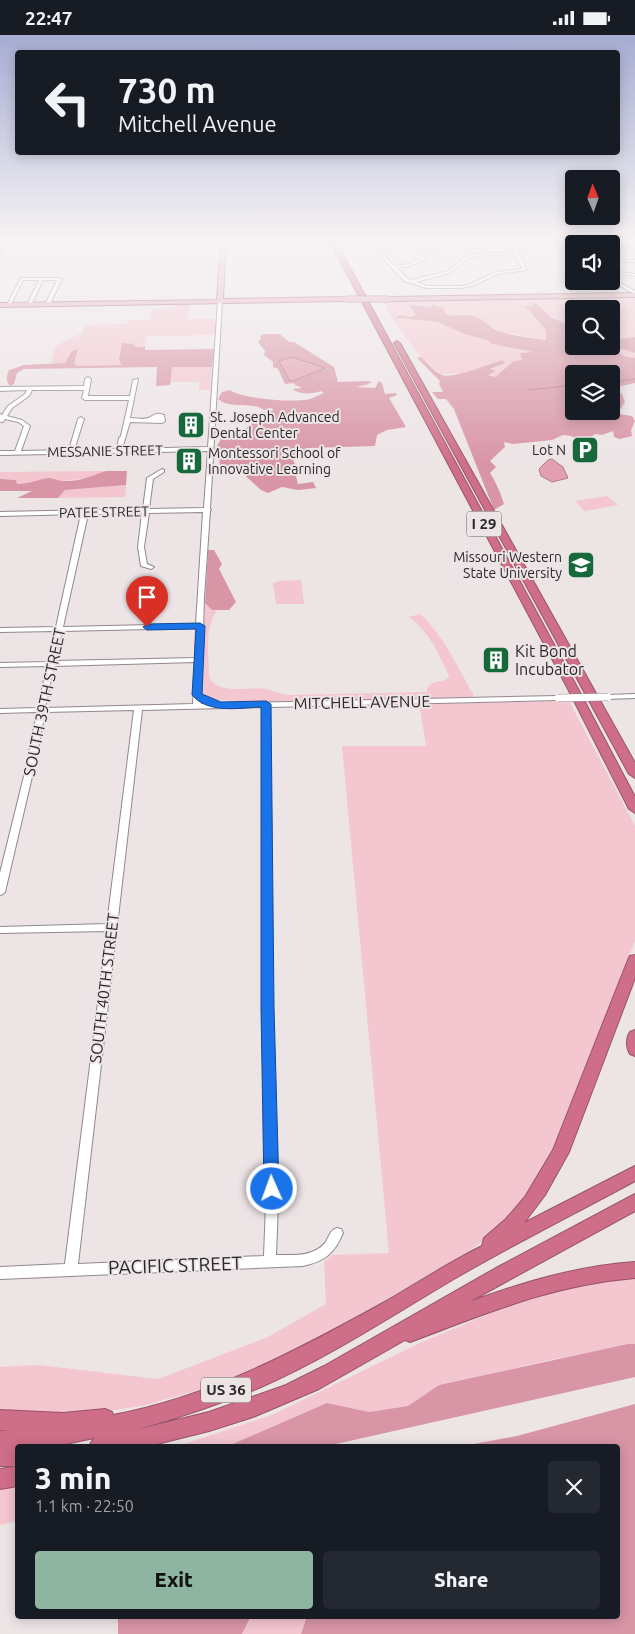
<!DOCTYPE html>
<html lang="en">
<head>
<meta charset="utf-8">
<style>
  :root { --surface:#171b24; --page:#242831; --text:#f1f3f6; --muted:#9ea1a6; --accent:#8eb5a2 }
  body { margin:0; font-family:Ubuntu,sans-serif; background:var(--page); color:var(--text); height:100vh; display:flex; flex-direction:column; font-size:19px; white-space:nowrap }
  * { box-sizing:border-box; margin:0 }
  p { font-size:16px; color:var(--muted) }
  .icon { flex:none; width:28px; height:28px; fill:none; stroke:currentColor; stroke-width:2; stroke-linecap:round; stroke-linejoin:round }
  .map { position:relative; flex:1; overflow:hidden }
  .drawer { position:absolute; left:15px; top:1409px; width:605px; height:175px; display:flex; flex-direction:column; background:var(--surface); border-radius:5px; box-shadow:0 2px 12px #0003 }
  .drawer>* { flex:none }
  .hud { position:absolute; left:15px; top:15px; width:605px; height:105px; border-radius:5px; box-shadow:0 2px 12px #0003; background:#171b24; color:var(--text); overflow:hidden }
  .needle { width:32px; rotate:358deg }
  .tools { position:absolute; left:565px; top:135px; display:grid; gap:10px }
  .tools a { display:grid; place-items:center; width:55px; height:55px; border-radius:5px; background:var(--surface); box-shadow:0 2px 12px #0003; font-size:25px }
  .pin { position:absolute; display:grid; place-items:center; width:42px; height:42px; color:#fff; margin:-51px -21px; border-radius:50% 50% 50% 0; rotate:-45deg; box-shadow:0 0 5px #0007 }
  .pin .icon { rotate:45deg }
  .me { position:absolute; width:55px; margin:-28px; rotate:358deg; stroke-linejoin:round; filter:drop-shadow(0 0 4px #0008) }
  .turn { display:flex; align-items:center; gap:18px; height:105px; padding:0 20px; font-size:22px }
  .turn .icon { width:65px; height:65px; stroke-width:2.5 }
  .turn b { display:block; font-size:35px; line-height:42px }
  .round { display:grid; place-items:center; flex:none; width:52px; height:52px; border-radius:5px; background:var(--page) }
  .headline { display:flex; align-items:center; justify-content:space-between; height:85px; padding:0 20px }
  h1 { font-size:30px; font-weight:800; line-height:38px }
  .action { display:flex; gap:10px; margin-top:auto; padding:10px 20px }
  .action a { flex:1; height:58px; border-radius:5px; background:var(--accent); color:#111; font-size:20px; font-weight:800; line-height:58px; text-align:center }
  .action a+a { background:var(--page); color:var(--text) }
  .status { display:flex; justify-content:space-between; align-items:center; height:35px; padding:0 25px; background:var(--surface); direction:ltr }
  .status svg { height:14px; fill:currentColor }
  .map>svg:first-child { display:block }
</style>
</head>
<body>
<div class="status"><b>22:47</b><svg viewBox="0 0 49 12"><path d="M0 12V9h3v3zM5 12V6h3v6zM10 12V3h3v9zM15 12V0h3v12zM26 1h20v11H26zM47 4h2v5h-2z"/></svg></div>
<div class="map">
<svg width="635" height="1599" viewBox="0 0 635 1599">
  <rect width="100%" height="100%" fill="#ede4e6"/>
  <path fill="#f3c6d0" d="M635,261V302L623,304L611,303V274H574V293L566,287L549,281L537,269L534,272L526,271L546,295V305L502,297L477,283L470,281L456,282L446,279L443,273L409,270L408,272L417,280L398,283L438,287L464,299L487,305L492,309L535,317H524L521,320L522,325L504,334L495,342L488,341L489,335L501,330L502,325L465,338L441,339L421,322L393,285L383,266Z
    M176,268H190L188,284H215V300L147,301L145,312H136L122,330L78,331L74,329L78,315L71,317L65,328H51L56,311L77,300L82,299L86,290L127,289L128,285H150L152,274L175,273Z
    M613,311L635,318V323L624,321L617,317L578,315Z
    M171,332H212L210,355H199V347H170Z
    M106,436L89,443L60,446L36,445L31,449H17L16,445L0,444V437Z
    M126,450L125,462L58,463L65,455Z
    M607,461L618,470L585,476L575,466Z
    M301,545L304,569H276L273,548L279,546Z
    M205,568L212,575L217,576C204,590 209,623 209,642C219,661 249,651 267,654C274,656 281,659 289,660L427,657C428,646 437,647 446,645L449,641C439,618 429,597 409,582L420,579C444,601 457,631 473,659V662L272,667L209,665L202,659L201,653Z
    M569,666L635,791V906L546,1131L521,1167L498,1194L471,1215L370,1275L274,1327L202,1354L146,1370L91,1379L0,1378V1332L38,1330L158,1344L266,1303L326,1269L324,1227L332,1220L389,1218L342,711H426L420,673L421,670L425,669Z
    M635,1241V1309L550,1325L439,1350L408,1371L369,1377L327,1368L228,1411H178L274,1379L422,1307L539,1258Z
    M17,1452V1486L0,1490V1454Z
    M251,1581H307L301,1599H242Z"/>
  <path fill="#d895a6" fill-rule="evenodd" d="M531,268C542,269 543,277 551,282C559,286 567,288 574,293V311H611V303L622,304L635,302V318L613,311L579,314L617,317L624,321L635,323V348L617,352V356L622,359L625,367L619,376V379L632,381L635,386L631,395L632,401L620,404L614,402L613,396L602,400L595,399L587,405H580L571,401L563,400L552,405L513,409L504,407L505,412L490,426L496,432L490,438C497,449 500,457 504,469L494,475L454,374L446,364H438L432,357H443L439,349L440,346L417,323L421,322C426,327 435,337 442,340C452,344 490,329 502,325L505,328L490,334L496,336L488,340L495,342L514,326L522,325L520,318L533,317L492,309L487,305L464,299L438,287L398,283L393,285L400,280L412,282L413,280H416L409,270L430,272L433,270L443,273L446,279C456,283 460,278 473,281C482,284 486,288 493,293C500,299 535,304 546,305V295L525,271H533ZM574,339H611V376H574Z
    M264,299H280L289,307H294L334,332L338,347L368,346L372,347L366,350L355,352L375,353L379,346L382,348L385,359L396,358L397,360L389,363L406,392L387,395L377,400L375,411L309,413L296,417L293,425L299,437L296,441L298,449L313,447L316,453L298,455L282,452L268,458L261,455L239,435L220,431L219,419L224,416L216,413L223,400L243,395L259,383L258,380L274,375L271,373L264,375C252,366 231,375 218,364L222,357L230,355C241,364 296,368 310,364C315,362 319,360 324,358L321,356C316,358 300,361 293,354L302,353L295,350L294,348L285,349L278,334L273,332V327L264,320L265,316L258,307L261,304L260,301Z
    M122,308L133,309L136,312H145V315L214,314L212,332H172L170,350L156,351L157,332L24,334L17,338L14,349L10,351C6,346 6,341 9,335L24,330L65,328L71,317L78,314L74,329L78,331L122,330L119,325Z
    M106,436H127L126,450L65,455L58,463H17L32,456H0V444L16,445L17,449C29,449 36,445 48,443C54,443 57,446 63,446C79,447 91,441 106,436Z
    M208,515H214L222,529L219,534L236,567L229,575H212L205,568Z
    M628,1309H635V1342L327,1411H228L327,1368L369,1377L408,1371L439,1350Z
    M635,1369V1599H301L307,1581H618V1411H463L517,1401Z
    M118,1581H251L242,1599H118Z"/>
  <path fill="#e39fb0" stroke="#ac7b88" d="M292,322L325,333L293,346L289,345L279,326Z
    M552,424L563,432L568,443L552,447L541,441L539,434L548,425Z"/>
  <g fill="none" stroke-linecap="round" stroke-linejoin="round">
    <path stroke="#ac7b88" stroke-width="1" d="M611,347L635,344
      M529,355L574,350"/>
    <g stroke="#91888a" stroke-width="2">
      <path id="minor" d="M389,205H393L382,212L380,216L394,231L408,229L421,223L423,215C435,209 455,204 469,205L433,213L426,217L424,225L410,231L397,233L408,244L411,245L448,236L464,223L474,219L514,217L512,213L500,205C517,205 521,223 527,235L498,239L472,251L461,253H427L404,246L377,217L379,210ZM515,219L522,234L496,237L471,249L461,251H427L416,247L450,238L466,225L476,221Z
        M558,205H562L559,210L574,215V217L557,212L555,210Z
        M604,205H608L619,210L635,213V215L617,212Z
        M635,225V227H611L613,226Z
        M611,236L635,239V241L612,238Z
        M21,243H60L62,244L50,269L46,268L57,245H43L32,268L30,269L28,268L39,245H23L11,269L7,270Z
        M611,243L635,256V259L611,246Z
        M220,265L222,266L210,474L211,475L210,476L204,562L201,669L558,661L562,663L558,665L270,672L272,972L278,1169L276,1220C293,1220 313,1222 325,1208C329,1202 330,1195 337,1193L341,1194L343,1198C334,1219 325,1226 303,1231L0,1244V1232L65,1229L107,896L0,898V892L107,889L134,675L45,677L34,733L5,857L3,859L0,860V838L26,733L37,677L0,678V674L38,673L47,631L0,632V628L48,627L55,596L0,597V593L56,592L81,479L0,481V477L143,474L147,443L162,434L164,435V437L153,444L149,474L204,473L208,416L0,420V416H15L24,391L18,387L5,384L3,387H0V379L2,380L8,371L25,359L27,355L0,356V352L84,351L85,344L88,342L91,344L88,361H130L133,345L138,344L130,383C135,383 144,385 148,383C155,380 156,377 164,380L165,386L162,388L130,387L122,414L208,412L218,266ZM32,355H84L82,363L85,365H129L121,401L119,403L117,414L74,415L84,384L81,382L78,384L69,415L21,416L30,391L22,385L7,381L12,373L29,361ZM203,477L196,589L63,592L88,479L142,478L138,512L141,531L151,534L154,532L147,529L144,512L149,478ZM196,593L195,623L55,626L62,596ZM195,627L193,669L45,673L54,631ZM262,672V972L266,1169L264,1221L78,1229L142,675Z
        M635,659V663L608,664L604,662L608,660Z"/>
    </g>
    <g stroke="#965667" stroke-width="2">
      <path id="major" d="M5,205H10L0,218V212Z
        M221,205H226L223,264L346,262L349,264L346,266L0,272V268L217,265Z
        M635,258V262L389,266L386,264L389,262Z"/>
    </g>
    <g stroke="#965667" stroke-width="2">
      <path id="highway" d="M329,205H335L577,652L635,762V778L629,774L567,652Z
        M397,306L400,308L635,728V743L629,739L394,308Z
        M635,920V943L569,1117L545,1160L524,1188L635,1131V1146C576,1178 516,1208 459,1241C394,1279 330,1322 261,1352C220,1369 178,1383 135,1395L209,1377L286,1350L324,1331L496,1233L635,1159V1176L469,1267C524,1247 577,1231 635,1227V1243C551,1250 488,1278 410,1307L405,1305L319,1354L253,1382L209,1396L149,1411H89L94,1403L61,1410L18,1411V1431H0V1396L11,1395H0V1375L63,1378L105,1374L112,1377L113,1380C210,1362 298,1315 383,1268C416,1249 448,1228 482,1211L484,1203L506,1184L525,1162L553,1115L628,925L630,921Z
        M635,995V1021L630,1019C626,1013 626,1003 630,997Z
        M18,1431V1451L0,1454V1434Z"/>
    </g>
    <use href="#minor" fill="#fff" fill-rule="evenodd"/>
    <use href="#major" fill="#e2a8b8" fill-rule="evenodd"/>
    <use href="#highway" fill="#cf6e89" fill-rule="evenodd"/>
    <g stroke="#91888a" stroke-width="8" stroke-linecap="butt">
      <path id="minor-bridge" d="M558,663L608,662"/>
    </g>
    <g stroke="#965667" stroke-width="7" stroke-linecap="butt">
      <path id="major-bridge" d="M346,264H389"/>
    </g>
    <use href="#minor-bridge" stroke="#fff" stroke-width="7"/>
    <use href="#major-bridge" stroke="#e2a8b8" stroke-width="5.5"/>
  </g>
  <linearGradient id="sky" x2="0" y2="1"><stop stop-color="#a6acd2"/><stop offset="0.48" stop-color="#f7f3f4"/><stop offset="1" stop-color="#f7f3f4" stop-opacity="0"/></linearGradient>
  <rect width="635" height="429" fill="url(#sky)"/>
  <path fill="#1a73e8" stroke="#114b97" d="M200,588L205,591L202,659L221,667L266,666L271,669L274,972L279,1154L277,1158L272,1160L266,1158L264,1154L261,972V672C239,673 208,679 192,660L196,594L147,595L143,592L147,589Z"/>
  <defs>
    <g id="building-square" transform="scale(1.4375)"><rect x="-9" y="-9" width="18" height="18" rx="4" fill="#15693b" stroke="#ede4e6"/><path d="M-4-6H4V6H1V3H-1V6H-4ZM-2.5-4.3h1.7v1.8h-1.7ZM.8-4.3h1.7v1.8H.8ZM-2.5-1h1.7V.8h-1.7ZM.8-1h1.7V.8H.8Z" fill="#fff"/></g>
    <g id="parking-square" transform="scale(1.4375)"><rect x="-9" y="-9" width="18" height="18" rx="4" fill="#15693b" stroke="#ede4e6"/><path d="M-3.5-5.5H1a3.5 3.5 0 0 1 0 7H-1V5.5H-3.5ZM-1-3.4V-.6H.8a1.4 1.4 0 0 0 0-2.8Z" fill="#fff"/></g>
    <g id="university-square" transform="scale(1.4375)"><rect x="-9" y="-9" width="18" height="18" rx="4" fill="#15693b" stroke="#ede4e6"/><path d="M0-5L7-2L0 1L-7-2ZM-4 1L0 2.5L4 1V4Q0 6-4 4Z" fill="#fff"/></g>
  </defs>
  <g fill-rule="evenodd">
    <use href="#building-square" x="191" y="390"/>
    <use href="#parking-square" x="585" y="415"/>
    <use href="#building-square" x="189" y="426"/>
    <use href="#university-square" x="581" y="530"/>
    <use href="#building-square" x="496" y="625"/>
  </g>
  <g text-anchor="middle" stroke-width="4" stroke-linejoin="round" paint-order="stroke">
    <g font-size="14" fill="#2b2829" stroke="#ede4e6" text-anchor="start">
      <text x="210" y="387">St. Joseph Advanced<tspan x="210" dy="16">Dental Center</tspan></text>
      <text x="566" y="420" text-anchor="end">Lot N</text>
      <text x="208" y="423">Montessori School of<tspan x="208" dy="16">Innovative Learning</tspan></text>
      <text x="562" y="527" text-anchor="end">Missouri Western<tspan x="562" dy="16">State University</tspan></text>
    </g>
    <g font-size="14" fill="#2b2829" stroke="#ede4e6">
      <text transform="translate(105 416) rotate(-1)" y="5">MESSANIE STREET</text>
      <text transform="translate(104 477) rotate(-1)" y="5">PATEE STREET</text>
    </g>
    <g fill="#ede4e6" stroke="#656062" stroke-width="1">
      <rect x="466.5" y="476.5" width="35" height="25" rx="4"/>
      <rect x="201" y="1342.5" width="50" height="25" rx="4"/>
    </g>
    <g font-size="15" font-weight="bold" fill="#2b2829">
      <text x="484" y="494">I 29</text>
      <text x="226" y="1360">US 36</text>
    </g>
    <g font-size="16" fill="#2b2829" stroke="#ede4e6" text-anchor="start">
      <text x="515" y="622">Kit Bond<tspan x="515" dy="18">Incubator</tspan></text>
    </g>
    <g font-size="16" fill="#2b2829" stroke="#ede4e6">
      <text transform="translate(44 667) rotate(-78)" y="6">SOUTH 39TH STREET</text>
      <text transform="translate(362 667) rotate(-1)" y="6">MITCHELL AVENUE</text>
      <text transform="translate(104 953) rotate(-83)" y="6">SOUTH 40TH STREET</text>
    </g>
    <g font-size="19" fill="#2b2829" stroke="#ede4e6">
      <text transform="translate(175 1230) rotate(-2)" y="7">PACIFIC STREET</text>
    </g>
  </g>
</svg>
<div class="tools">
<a><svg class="needle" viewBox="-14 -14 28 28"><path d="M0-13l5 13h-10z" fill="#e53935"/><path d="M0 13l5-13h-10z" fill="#9ea1a6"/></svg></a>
<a><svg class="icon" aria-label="sound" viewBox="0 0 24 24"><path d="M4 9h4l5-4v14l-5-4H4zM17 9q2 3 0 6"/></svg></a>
<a><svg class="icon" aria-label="search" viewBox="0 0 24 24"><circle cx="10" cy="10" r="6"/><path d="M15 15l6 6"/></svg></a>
<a><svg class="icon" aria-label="layers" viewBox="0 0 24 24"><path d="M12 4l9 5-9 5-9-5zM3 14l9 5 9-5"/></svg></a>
</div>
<div class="pin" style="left:147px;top:592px;background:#d93025"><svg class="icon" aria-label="arrive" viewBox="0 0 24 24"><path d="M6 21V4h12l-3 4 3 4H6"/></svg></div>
<svg class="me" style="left:272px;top:1154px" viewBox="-20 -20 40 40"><circle r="17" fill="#1a73e8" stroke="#fff" stroke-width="3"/><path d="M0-11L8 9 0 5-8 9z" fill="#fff"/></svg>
<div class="hud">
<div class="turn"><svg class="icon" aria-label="left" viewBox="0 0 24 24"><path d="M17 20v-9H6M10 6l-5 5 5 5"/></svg><div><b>730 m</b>Mitchell Avenue</div></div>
</div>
<section class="drawer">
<div class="headline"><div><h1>3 min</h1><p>1.1 km · 22:50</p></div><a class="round"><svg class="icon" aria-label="close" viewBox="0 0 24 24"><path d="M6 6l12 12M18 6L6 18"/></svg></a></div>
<div class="action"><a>Exit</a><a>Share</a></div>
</section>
</div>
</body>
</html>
